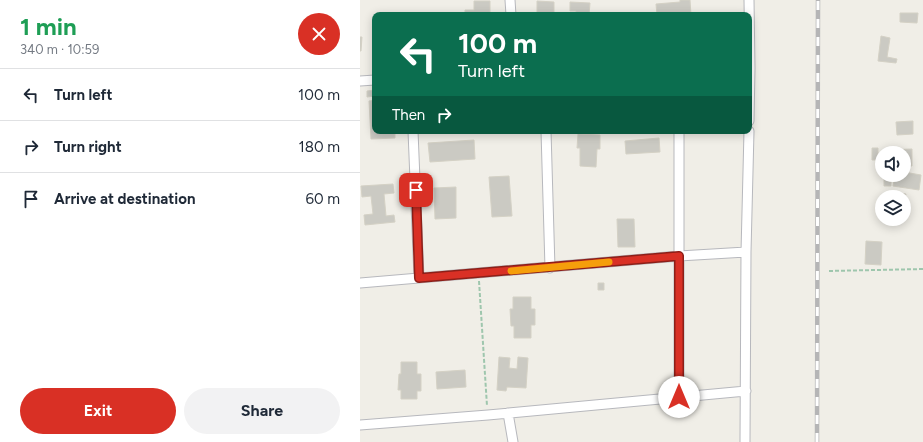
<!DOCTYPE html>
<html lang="en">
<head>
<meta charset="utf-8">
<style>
  :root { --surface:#fff; --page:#f2f2f3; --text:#1f2937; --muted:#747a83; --line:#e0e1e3; --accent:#d93025 }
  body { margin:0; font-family:Figtree,sans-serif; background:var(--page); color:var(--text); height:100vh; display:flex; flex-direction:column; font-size:15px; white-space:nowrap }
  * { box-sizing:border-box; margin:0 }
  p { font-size:13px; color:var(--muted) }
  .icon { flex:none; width:22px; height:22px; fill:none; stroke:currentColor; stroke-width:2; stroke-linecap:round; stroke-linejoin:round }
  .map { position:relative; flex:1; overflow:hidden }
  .details { display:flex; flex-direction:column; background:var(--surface); width:360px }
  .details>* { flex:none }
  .guide { position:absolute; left:12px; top:12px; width:380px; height:122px; border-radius:8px; box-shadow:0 2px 10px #0003; background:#0b6e4f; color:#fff; overflow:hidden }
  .buttons { position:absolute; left:515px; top:146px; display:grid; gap:8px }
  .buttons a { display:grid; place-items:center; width:36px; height:36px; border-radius:50%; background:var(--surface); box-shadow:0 2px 10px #0003; font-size:20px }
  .pin { position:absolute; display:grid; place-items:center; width:34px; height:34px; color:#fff; margin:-17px; border-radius:8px; box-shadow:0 2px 6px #0006 }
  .me { position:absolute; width:44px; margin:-22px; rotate:0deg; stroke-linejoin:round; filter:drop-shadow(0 0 3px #0008) }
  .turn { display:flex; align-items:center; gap:14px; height:84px; padding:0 20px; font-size:18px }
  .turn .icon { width:52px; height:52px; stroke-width:2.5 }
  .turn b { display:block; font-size:28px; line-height:34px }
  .then { display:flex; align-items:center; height:38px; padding:0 20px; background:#0003; gap:8px; font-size:15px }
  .round { display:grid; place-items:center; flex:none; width:42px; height:42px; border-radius:21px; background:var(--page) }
  .overview { display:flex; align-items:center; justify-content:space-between; height:68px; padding:0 20px }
  h1 { font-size:24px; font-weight:700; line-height:30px; color:#1e9e55 }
  .button { display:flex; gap:8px; margin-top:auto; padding:8px 20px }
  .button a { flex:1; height:46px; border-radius:24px; background:var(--accent); color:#fff; font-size:16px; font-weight:700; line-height:46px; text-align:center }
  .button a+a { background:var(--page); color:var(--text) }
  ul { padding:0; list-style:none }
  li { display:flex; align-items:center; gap:12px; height:52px; padding:0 20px; border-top:1px solid var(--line) }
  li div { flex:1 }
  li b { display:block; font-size:15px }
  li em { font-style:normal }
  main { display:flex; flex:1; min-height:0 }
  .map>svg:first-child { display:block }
</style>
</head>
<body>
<main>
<section class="details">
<div class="overview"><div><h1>1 min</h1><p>340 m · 10:59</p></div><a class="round" style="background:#d93025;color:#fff"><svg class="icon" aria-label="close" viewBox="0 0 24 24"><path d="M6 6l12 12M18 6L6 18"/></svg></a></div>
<ul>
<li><svg class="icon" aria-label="left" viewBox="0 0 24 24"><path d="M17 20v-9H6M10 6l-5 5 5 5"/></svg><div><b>Turn left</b></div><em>100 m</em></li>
<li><svg class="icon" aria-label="right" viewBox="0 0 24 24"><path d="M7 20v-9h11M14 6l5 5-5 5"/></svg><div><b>Turn right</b></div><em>180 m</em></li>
<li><svg class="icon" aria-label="arrive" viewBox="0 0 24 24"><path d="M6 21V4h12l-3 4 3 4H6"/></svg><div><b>Arrive at destination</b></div><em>60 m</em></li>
</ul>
<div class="button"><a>Exit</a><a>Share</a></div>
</section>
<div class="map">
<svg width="563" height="442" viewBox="0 0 563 442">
  <rect width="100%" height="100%" fill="#f0eee7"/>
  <path fill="#cbcac3" stroke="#d4d1c5" d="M320,0H330L331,15H297L296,4L320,2Z
    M114,1H130V15H105V10H114Z
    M177,1L194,2V15H177Z
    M210,2L230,3L229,15H216V11H210Z
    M540,13H558L557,23L540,22Z
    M521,36L530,38L527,57L537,59L536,63L518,61Z
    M0,37H2L1,51H0Z
    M15,90V96L7,97V91Z
    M15,100V131H35V138L11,139L9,101Z
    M553,121V134L537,135L536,122Z
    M218,134L240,135V149H237L236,167L220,166V148H217Z
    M299,138L300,152L266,154L265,141Z
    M114,140L115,159L70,162L68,143Z
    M512,148H518V160H512Z
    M552,149V166H544V153H523V150Z
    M544,172L561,175L559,190L533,186L535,175H544Z
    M149,176L152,216L132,217L129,177Z
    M524,176H531V186H524Z
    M33,184L34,193L24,194L26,216L34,215L35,222L5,225L4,215L13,214L11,196L2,197L1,186Z
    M96,187V218L75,219L74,188Z
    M535,192L546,194L545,200H544V197H534Z
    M524,195H533V197H524Z
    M257,219H274L275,247H258Z
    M523,219H533V222H523Z
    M506,241L522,242L521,265L505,264Z
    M238,283H244V290H238Z
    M153,297H171V309H175V325H171V338H154V326H151L150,309H153Z
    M139,357L150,358L149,368L157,369L158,357L168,358L166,388L147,387L146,391L137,390Z
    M41,362H57V374H61V391H57V399H41V390H38L39,374H41Z
    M105,370L106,387L77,389L76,372Z"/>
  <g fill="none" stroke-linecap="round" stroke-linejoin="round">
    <g stroke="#b7b8bd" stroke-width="11">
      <path id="minor" d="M150,0L151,15
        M389,0L390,68L389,121
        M0,81L15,80
        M53,131L59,278
        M186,131L190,268
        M0,283L319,256L386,252
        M319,397V131
        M148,413L153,442
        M0,425L128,415L386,391
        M385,442L386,252L389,131"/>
    </g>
    <path stroke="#9ec6ad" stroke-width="2" stroke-dasharray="4 2" stroke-linecap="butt" d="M469,271L563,269
      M119,281L127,406"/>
    <use href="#minor" stroke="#fff" stroke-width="9"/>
    <g stroke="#b5b5b6" stroke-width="4.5">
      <path id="rail" d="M457,442L458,0"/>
    </g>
    <use href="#rail" stroke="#fff" stroke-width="3" stroke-dasharray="9" stroke-linecap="butt"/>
  </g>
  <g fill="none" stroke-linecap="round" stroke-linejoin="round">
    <g stroke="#8d1f18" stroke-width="10">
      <path id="route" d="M56,190L59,278L319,256V397"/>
    </g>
    <use href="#route" stroke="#d93025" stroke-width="7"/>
    <path stroke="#f59e0b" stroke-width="7" d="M151,271L249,262"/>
  </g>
</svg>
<div class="buttons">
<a><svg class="icon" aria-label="sound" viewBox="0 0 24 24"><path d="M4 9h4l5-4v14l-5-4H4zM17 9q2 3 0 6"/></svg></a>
<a><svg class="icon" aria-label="layers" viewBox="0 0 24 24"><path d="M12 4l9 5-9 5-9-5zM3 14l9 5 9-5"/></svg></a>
</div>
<div class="pin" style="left:56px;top:190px;background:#d93025"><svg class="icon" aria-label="arrive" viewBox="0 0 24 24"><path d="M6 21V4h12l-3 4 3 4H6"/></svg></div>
<svg class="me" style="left:319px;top:397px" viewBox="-20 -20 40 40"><circle r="19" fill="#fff"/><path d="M0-13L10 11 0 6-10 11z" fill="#d93025"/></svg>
<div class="guide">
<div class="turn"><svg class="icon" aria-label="left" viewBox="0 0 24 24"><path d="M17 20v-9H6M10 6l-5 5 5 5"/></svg><div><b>100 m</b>Turn left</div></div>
<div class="then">Then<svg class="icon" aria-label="right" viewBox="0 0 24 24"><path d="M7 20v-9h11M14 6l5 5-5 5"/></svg></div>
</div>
</div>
</main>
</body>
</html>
